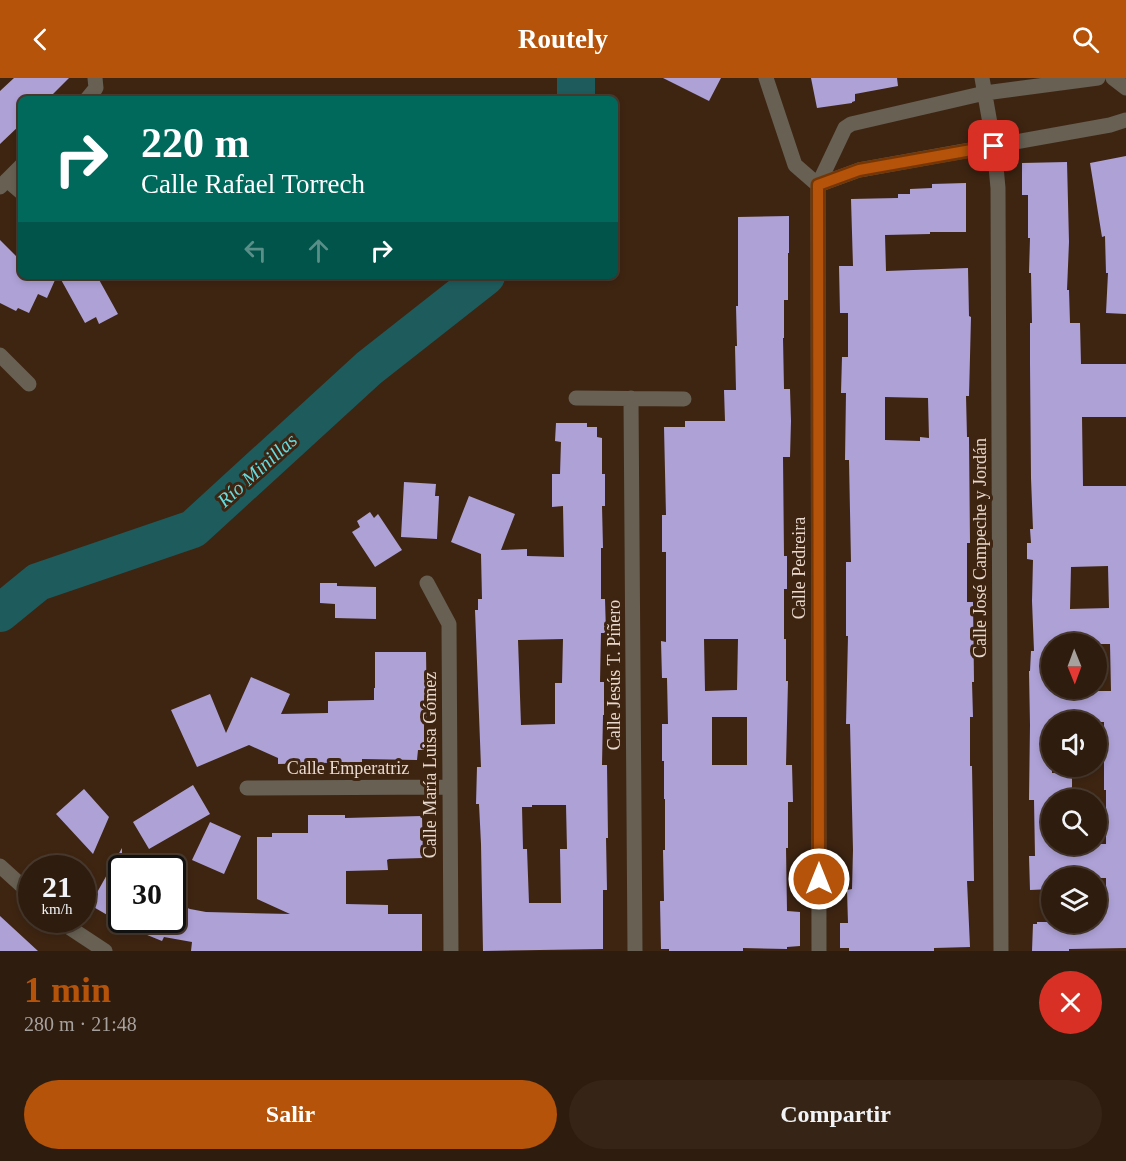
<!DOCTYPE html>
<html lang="es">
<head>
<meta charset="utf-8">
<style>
  :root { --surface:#2e1c0e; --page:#362517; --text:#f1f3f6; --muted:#a7a19e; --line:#493a2e; --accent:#b45309 }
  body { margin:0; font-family:"Times New Roman",serif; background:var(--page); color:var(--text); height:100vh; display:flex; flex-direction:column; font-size:22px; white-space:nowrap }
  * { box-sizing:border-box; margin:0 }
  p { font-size:20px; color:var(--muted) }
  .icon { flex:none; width:33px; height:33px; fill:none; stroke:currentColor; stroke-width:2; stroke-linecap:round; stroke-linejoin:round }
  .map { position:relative; height:873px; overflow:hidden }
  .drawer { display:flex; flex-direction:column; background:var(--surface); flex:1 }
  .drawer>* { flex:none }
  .top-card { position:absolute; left:18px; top:18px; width:600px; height:183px; border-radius:9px; box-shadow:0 3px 9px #0003,0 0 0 2px var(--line); background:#00695c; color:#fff; overflow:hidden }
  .needle { width:39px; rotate:179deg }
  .buttons { position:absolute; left:1041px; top:555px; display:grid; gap:12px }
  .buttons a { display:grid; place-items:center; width:66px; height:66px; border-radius:50%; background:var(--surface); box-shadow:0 3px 9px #0003,0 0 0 2px var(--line); font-size:30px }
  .speed { position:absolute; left:18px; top:777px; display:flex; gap:12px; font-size:30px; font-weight:700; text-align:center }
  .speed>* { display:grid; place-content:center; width:78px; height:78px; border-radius:50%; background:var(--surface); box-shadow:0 3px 9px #0003,0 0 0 2px var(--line); line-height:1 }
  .speed small { font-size:15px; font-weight:400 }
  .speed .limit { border:3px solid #111; border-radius:9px; background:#fff; color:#111 }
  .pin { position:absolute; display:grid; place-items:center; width:51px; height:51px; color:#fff; margin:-26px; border-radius:12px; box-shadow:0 3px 9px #0006 }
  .me { position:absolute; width:66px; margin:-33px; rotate:0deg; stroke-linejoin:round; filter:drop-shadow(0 0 4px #0008) }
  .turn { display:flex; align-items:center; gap:21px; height:126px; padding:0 24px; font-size:27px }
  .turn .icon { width:78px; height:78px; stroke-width:2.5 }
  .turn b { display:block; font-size:42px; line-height:51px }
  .lanes { display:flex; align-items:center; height:57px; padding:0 24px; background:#0003; justify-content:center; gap:30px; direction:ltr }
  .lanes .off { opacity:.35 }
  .round { display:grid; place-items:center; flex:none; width:63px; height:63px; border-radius:32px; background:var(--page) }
  .head { display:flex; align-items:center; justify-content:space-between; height:102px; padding:0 24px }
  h1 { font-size:36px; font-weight:800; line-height:45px; color:var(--accent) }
  .cta { display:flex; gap:12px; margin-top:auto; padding:12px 24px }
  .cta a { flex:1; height:69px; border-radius:36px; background:var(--accent); color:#fff; font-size:24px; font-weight:800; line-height:69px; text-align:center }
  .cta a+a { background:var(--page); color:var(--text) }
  header { display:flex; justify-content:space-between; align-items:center; height:78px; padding:0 24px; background:var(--accent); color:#fff; font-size:27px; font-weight:800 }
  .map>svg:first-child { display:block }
</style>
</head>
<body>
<header><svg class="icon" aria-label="back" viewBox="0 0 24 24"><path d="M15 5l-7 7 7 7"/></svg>Routely<svg class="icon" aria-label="search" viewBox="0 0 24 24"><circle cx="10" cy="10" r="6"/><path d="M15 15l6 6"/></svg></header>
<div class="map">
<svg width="1126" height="873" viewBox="0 0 1126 873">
  <rect width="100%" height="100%" fill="#3e2512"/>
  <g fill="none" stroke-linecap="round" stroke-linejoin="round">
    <path stroke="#1e5b5d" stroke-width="38" d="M576,0V21
      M0,535L38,504L193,451L369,290L486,198"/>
  </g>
  <path fill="#aea1d6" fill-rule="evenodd" d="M14,0H69L48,21H21V46L0,66V13Z
    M663,0H721L709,23Z
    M811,0H897L898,8L855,16V23L852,24V25L817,30Z
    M1126,78V236L1106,235L1108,195H1106L1105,158L1102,159L1090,85Z
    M1067,84L1069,164L1067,212H1069L1070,245H1080L1081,286H1126V339H1082L1083,408H1126V870L1069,871V873H1032L1033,846H1037V844H1096V831H1106V800H1052V811L1030,812L1029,778H1035L1034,722H1029L1030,647L1029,593H1030L1031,573H1034L1032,523L1033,482L1027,481V465H1031L1030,451H1033L1031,400L1030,286V245H1032L1031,195H1029L1030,160H1028V117H1022V85ZM1108,488L1109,530L1070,531L1071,489ZM1052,566H1110L1111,613H1052ZM1052,644H1104V712H1106V766H1052V722H1072V695H1052Z
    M966,105V154H930V156L885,157L886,193L968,190L969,238L971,239L969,318H966L967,359H969L970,465H967V524H973L974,604H972L973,639H970V688H972L974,803H967L970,869L934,870V873H849V870H840V845H848L847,812L852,811L853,772L850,646H846L848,558H846V484H851L849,382H845L846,315H841L842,279H848V235H840L839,188H853L851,121L898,120V116H910V111L932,110V106ZM885,319L928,320L929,360L920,359V363L885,362Z
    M789,138V175H788V222H784V260H783L784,311H790L791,343L790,379H783L784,478H787V511H784V561H786V603H788L786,687H792L793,724H788V770H786L787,833L800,834V868L787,869V871L743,870V873H669V871H661L660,823H664L663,772H665V721H664V683H662V646H668L667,600H662L661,563L666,564V474H662V437H666L664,349H685V343H725L724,312H736L735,268H737L736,228H738V139ZM704,561H738L737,612L705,613ZM712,639H747V687H712Z
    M0,162L21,183V198H45L55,202L47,220L38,216L29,235L18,230L16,233L0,225Z
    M59,198H97L118,236L99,246L96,239L85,245Z
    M556,345H587V349H597V359L602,360V396H605V428H602L603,470H601V521H605L606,555H601L600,604H604V637H603L602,687H607L608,760H606L607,812H603V871L483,873L481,766L479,726H476L477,689H481L475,532H478V521H482L481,476L451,464L469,418L515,436L501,472L527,471V478L564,479L563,428L552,429V396H560L561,364L555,363ZM563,561L562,605H555V646L521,647L518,562ZM532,727H566L567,771H560L561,825H529L527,771H523L522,729H532Z
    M404,404L436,406L435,418H439L437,461L401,459Z
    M370,434L374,440L378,436L402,472L375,489L352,454L360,449L357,443Z
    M320,505H337V508L376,509V541L335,540V526L320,525Z
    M375,574H426L427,645H424V672H418L417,682L362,681V684L278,686V680L249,667L197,689L171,632L210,616L226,655L251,599L290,616L281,636L328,635V623L374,622V610H375Z
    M193,707L210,736L149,771L133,744Z
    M84,711L109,739L93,776L56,736Z
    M308,737H345V740L422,738L423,780L389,781L387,782L388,792L346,793V826L388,827V836H422V873H191L192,864L164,859L162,863L110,842H116L90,827L122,770V842H172V824L190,831L206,834L290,836L257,821V759H272V755H308Z
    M210,744L241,758L224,796L192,782Z
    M0,838L38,873H0Z"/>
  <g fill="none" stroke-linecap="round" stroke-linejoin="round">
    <path stroke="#676053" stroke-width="15" d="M766,0L795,87L818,107
      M982,0L994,68L998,110L1001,873
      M1113,0L1126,10
      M87,21L96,10L95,0
      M7,102L21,114
      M818,107L859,92L1110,47L1126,42
      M0,109L21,88
      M0,277L29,306
      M576,320L684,321
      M631,320L635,873
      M427,505L449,546L451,873
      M247,710L450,709
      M0,788L32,817
      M58,842L105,873
      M819,873L818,107L845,50L851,46L985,15L1098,0"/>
  </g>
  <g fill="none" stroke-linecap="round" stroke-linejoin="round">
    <g stroke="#753606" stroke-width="15">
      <path id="route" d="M819,801L818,107L859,92L994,68"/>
    </g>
    <use href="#route" stroke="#b45309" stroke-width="10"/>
  </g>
  <g text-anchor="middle" stroke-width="6" stroke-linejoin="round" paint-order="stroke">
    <g font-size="18" fill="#e9d8cd" stroke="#3e2512">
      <text transform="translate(980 470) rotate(-90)" y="6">Calle José Campeche y Jordán</text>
      <text transform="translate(799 490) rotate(-90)" y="6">Calle Pedreira</text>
      <text transform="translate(614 597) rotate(-90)" y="6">Calle Jesús T. Piñero</text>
      <text transform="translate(430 687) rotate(-90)" y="6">Calle María Luisa Gómez</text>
      <text x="348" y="696">Calle Emperatriz</text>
    </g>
    <g font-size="20" font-style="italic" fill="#64dadf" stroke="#3e2512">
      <text transform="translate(257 392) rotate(-42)" y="7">Río Minillas</text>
    </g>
  </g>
</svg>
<div class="buttons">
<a><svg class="needle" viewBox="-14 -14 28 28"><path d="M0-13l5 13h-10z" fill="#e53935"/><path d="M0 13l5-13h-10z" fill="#a7a19e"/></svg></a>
<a><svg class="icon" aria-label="sound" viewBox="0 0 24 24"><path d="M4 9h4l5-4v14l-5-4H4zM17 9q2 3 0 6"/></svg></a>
<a><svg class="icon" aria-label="search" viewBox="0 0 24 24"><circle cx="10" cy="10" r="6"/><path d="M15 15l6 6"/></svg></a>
<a><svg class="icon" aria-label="layers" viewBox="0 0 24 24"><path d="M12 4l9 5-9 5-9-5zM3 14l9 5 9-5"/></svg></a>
</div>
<div class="speed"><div>21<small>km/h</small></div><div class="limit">30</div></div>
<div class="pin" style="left:994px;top:68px;background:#d93025"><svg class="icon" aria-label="arrive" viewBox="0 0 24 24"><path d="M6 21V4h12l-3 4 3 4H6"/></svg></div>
<svg class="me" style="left:819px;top:801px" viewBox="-20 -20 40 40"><circle r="17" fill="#b45309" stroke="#fff" stroke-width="3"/><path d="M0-11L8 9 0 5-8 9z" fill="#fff"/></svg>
<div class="top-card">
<div class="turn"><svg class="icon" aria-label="right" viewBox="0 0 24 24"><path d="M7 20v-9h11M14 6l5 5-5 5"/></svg><div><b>220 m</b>Calle Rafael Torrech</div></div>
<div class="lanes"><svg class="icon off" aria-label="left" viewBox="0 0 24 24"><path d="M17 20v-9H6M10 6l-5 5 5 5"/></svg><svg class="icon off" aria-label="ahead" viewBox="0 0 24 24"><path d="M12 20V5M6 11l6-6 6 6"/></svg><svg class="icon" aria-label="right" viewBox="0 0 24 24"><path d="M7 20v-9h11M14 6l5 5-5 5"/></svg></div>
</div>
</div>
<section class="drawer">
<div class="head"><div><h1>1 min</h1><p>280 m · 21:48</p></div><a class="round" style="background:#d93025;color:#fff"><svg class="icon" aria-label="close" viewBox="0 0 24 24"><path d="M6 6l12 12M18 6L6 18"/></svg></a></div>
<div class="cta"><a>Salir</a><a>Compartir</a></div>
</section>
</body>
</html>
